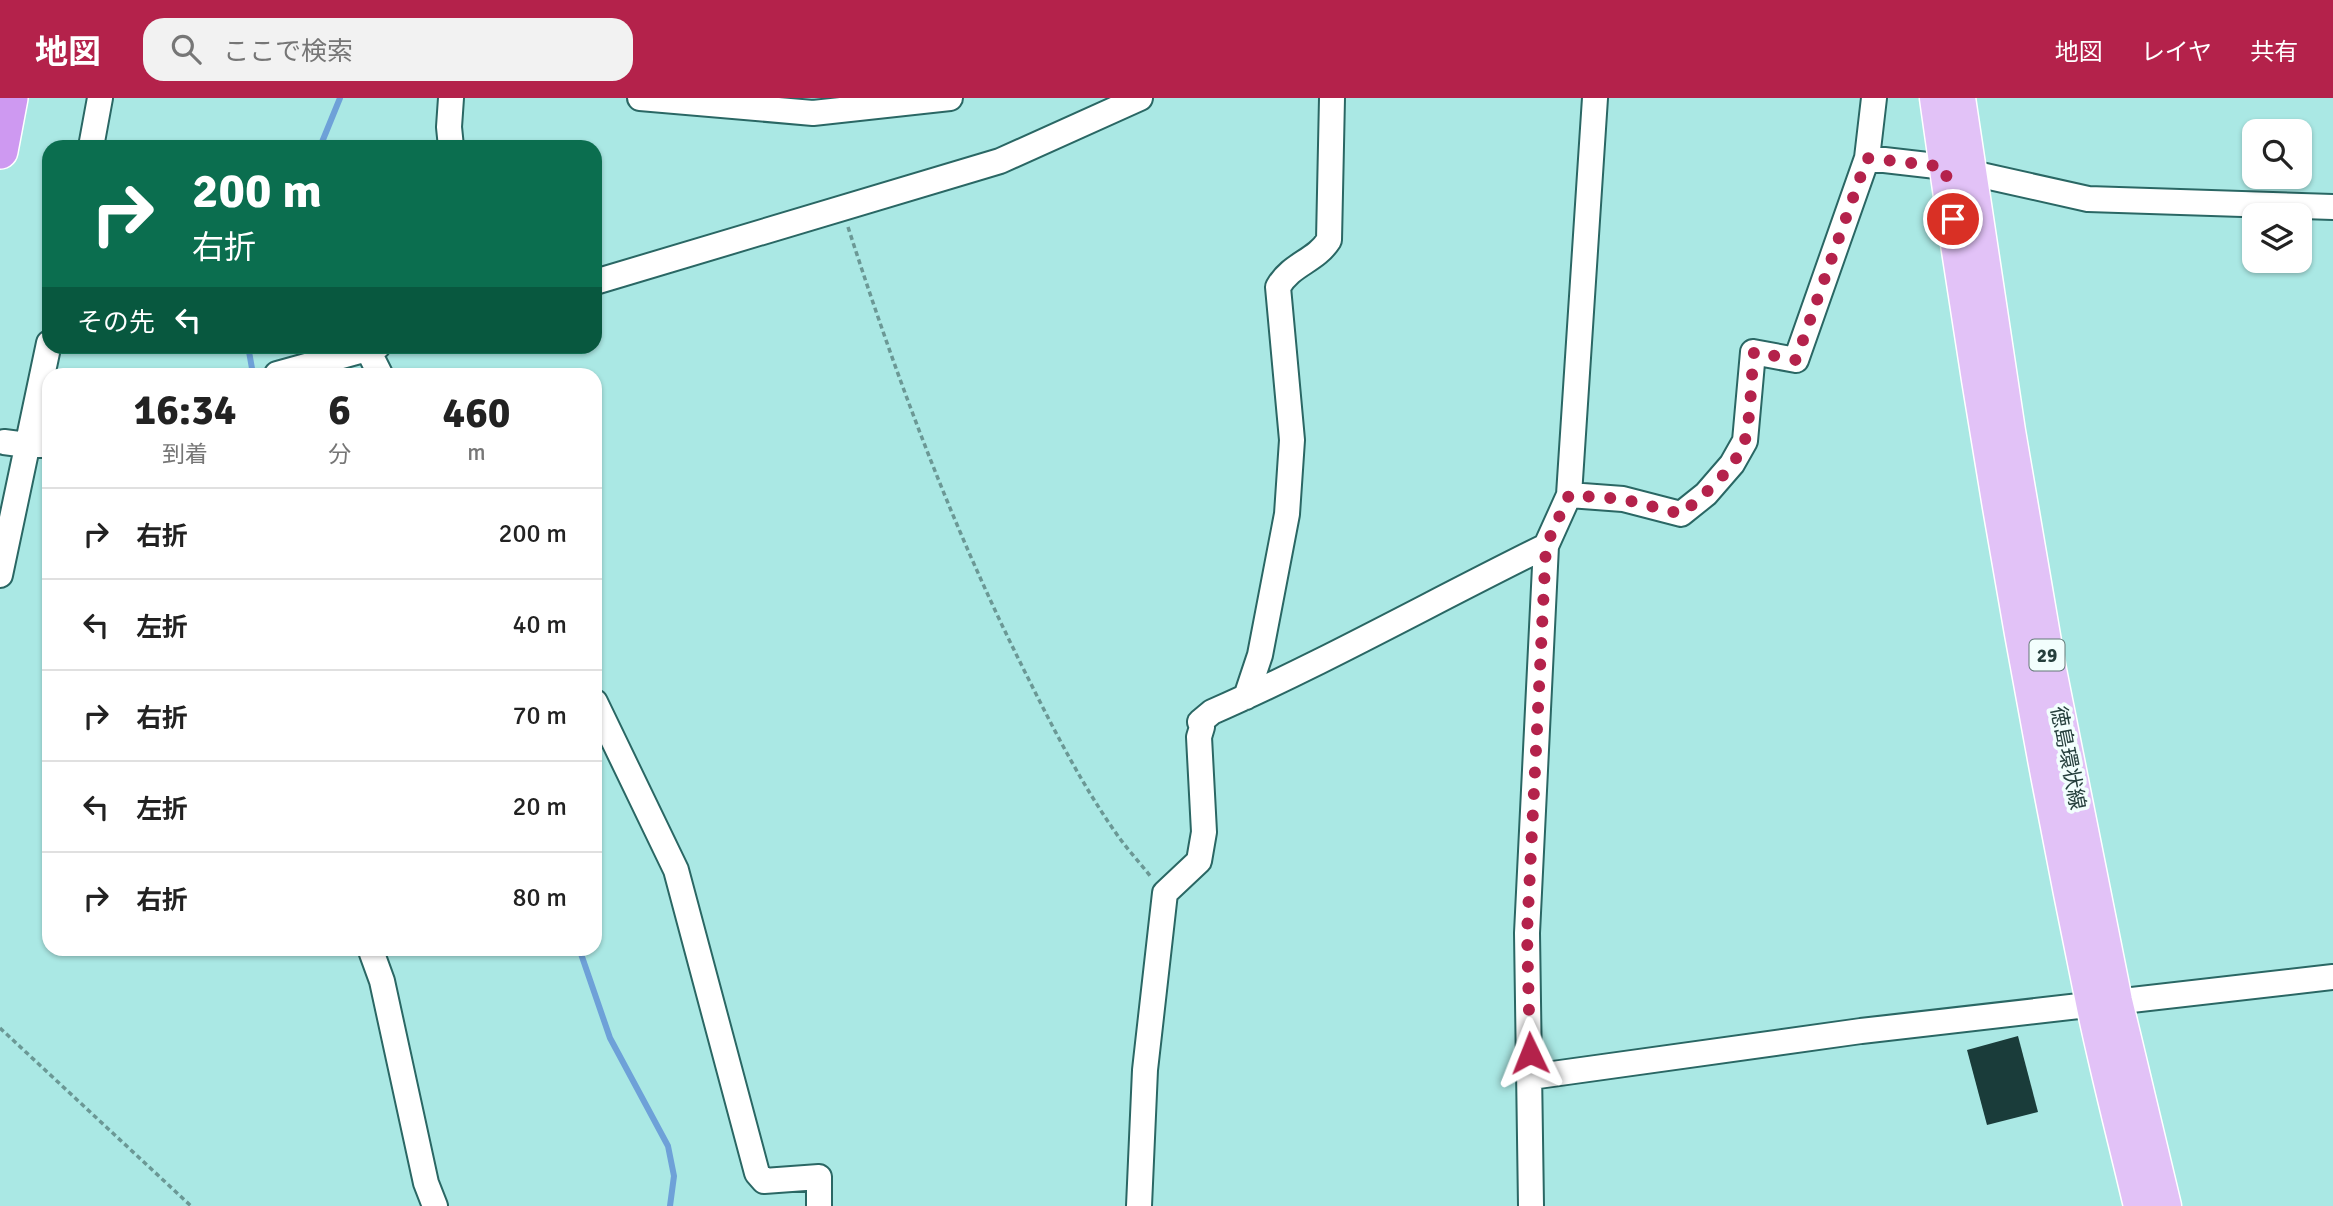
<!DOCTYPE html>
<html lang="ja">
<head>
<meta charset="utf-8">
<style>
  :root { --surface:#fff; --page:#f2f2f2; --text:#222; --muted:#767676; --line:#e0e0e0; --accent:#b4224b }
  body { margin:0; font-family:Signika,"Noto Sans JP",sans-serif; background:var(--page); color:var(--text); height:100vh; display:flex; flex-direction:column; font-size:26px; white-space:nowrap }
  * { box-sizing:border-box; margin:0 }
  p { font-size:23px; color:var(--muted) }
  .icon { flex:none; width:38px; height:38px; fill:none; stroke:currentColor; stroke-width:2; stroke-linecap:round; stroke-linejoin:round }
  .map { position:relative; flex:1; overflow:hidden }
  .sheet { position:absolute; left:42px; top:270px; width:560px; height:588px; display:flex; flex-direction:column; background:var(--surface); border-radius:21px; box-shadow:0 2px 5px #0004 }
  .sheet>* { flex:none }
  .hud { position:absolute; left:42px; top:42px; width:560px; height:214px; border-radius:21px; box-shadow:0 2px 5px #0004; background:#0b6e4f; color:#fff; overflow:hidden }
  .fabs { position:absolute; left:2242px; top:21px; display:grid; gap:14px }
  .fabs a { display:grid; place-items:center; width:70px; height:70px; border-radius:14px; background:var(--surface); box-shadow:0 2px 5px #0004; font-size:35px }
  .pin { position:absolute; display:grid; place-items:center; width:60px; height:60px; color:#fff; margin:-30px; border:4px solid #fff; border-radius:50%; box-shadow:0 2px 7px #0007 }
  .me { position:absolute; width:77px; margin:-38px; rotate:358deg; stroke-linejoin:round; filter:drop-shadow(0 0 5px #0008) }
  .turn { display:flex; align-items:center; gap:24px; height:147px; padding:0 35px; font-size:32px }
  .turn .icon { width:91px; height:91px; stroke-width:2.5 }
  .turn b { display:block; font-size:49px; line-height:60px }
  .then { display:flex; align-items:center; height:66px; padding:0 35px; background:#0003; gap:14px; font-size:26px }
  .eta { display:flex; justify-content:space-evenly; align-items:center; height:119px; text-align:center }
  .eta b { font-size:42px; font-weight:700; line-height:49px }
  ul { padding:0; list-style:none }
  li { display:flex; align-items:center; gap:21px; height:91px; padding:0 35px; border-top:2px solid var(--line) }
  li div { flex:1 }
  li b { display:block; font-size:26px }
  li em { font-style:normal }
  header { display:flex; align-items:center; gap:42px; box-sizing:border-box; height:98px; padding:0 35px; background:var(--accent); color:#fff }
  header strong { font-size:33px }
  nav { display:flex; gap:38px; margin-inline-start:auto; font-size:24px }
  .search { width:490px; height:63px; background:var(--page); display:flex; align-items:center; gap:18px; box-sizing:border-box; padding:0 24px; border-radius:21px; color:var(--muted); font-size:26px }
  .map>svg:first-child { display:block }
</style>
</head>
<body>
<header>
<strong>地図</strong>
<div class="search"><svg class="icon" aria-label="search" viewBox="0 0 24 24"><circle cx="10" cy="10" r="6"/><path d="M15 15l6 6"/></svg>ここで検索</div>
<nav><a>地図</a><a>レイヤ</a><a>共有</a></nav>
</header>
<div class="map">
<svg width="2333" height="1108" viewBox="0 0 2333 1108">
  <rect width="100%" height="100%" fill="#aae8e4"/>
  <g fill="none" stroke-linecap="round" stroke-linejoin="round">
    <path stroke="#6ea1d8" stroke-width="6" d="M320,49L340,0
      M248,248L253,276
      M579,850L610,940L668,1048L674,1078L670,1108"/>
  </g>
  <path fill="#1a3c3a" d="M2018,938L2038,1014L1987,1027L1967,952Z"/>
  <g fill="none" stroke-linecap="round" stroke-linejoin="round">
    <g stroke="#2a6764" stroke-width="28">
      <path id="minor" d="M451,0L449,29L451,49
        M640,0L813,15L950,0
        M91,49L100,0
        M1867,60L1945,69L2088,101L2333,109
        M595,184L1000,63L1140,0
        M366,248L380,276
        M277,276L378,248
        M4,344L27,347H49
        M1569,397L1623,401L1681,416L1706,396L1732,366L1745,343L1753,254L1796,262L1867,60L1874,0
        M0,477L49,245
        M1246,599L1260,557L1287,416L1292,342L1278,189C1292,165 1315,164 1329,142L1332,0
        M595,604L676,772L757,1075L764,1083L819,1079V1108
        M370,850L382,883L426,1085L435,1108
        M1531,979L1861,933L2333,879
        M1139,1108L1145,972L1165,795L1199,763L1204,734L1199,639L1202,629L1200,624L1212,614C1326,564 1434,503 1546,448
        M1531,1108L1527,835L1546,448L1569,397L1595,0"/>
    </g>
    <g stroke="#fff" stroke-width="35">
      <path id="major" d="M1936,0C1978,303 2030,604 2092,904C2106,972 2124,1040 2140,1108
        M1959,0L2009,333L2049,567L2116,903L2165,1108"/>
    </g>
    <g stroke="#fff" stroke-width="38">
      <path id="highway" d="M0,53L10,0"/>
    </g>
    <path stroke="#6b9895" stroke-width="3.5" stroke-dasharray="5 3.5" stroke-linecap="butt" d="M848,129C896,278 950,423 1019,562C1049,622 1079,683 1118,738C1128,752 1140,765 1151,779
      M0,930L191,1108"/>
    <use href="#minor" stroke="#fff" stroke-width="24"/>
    <use href="#major" stroke="#e2c2f7" stroke-width="32"/>
    <use href="#highway" stroke="#ce99f1" stroke-width="35"/>
  </g>
  <g fill="none" stroke-linecap="round" stroke-linejoin="round">
    <path stroke="#b4224b" stroke-width="12" stroke-dasharray="0 21.6" d="M1530,955L1527,835L1546,448L1569,397L1623,401L1681,416C1703,398 1737,369 1745,342C1751,318 1751,279 1754,254L1796,262L1867,60L1945,69L1953,121"/>
  </g>
  <g text-anchor="middle" stroke-width="7" stroke-linejoin="round" paint-order="stroke">
    <rect fill="#f2fefd" stroke="#637877" stroke-width="2" x="2029.5" y="541.5" width="35" height="31" rx="5"/>
    <g font-size="19" font-weight="bold" fill="#263f3d">
      <text x="2047" y="564">29</text>
    </g>
    <g font-size="21" fill="#263f3d" stroke="#f2fefd">
      <text transform="translate(2068 660) rotate(79)" y="7">徳島環状線</text>
    </g>
  </g>
</svg>
<div class="fabs">
<a><svg class="icon" aria-label="search" viewBox="0 0 24 24"><circle cx="10" cy="10" r="6"/><path d="M15 15l6 6"/></svg></a>
<a><svg class="icon" aria-label="layers" viewBox="0 0 24 24"><path d="M12 4l9 5-9 5-9-5zM3 14l9 5 9-5"/></svg></a>
</div>
<div class="pin" style="left:1953px;top:121px;background:#d93025"><svg class="icon" aria-label="arrive" viewBox="0 0 24 24"><path d="M6 21V4h12l-3 4 3 4H6"/></svg></div>
<svg class="me" style="left:1530px;top:955px" viewBox="-20 -20 40 40"><path d="M0-17L14 15 0 8-14 15z" fill="#b4224b" stroke="#fff" stroke-width="4"/></svg>
<div class="hud">
<div class="turn"><svg class="icon" aria-label="right" viewBox="0 0 24 24"><path d="M7 20v-9h11M14 6l5 5-5 5"/></svg><div><b>200 m</b>右折</div></div>
<div class="then">その先<svg class="icon" aria-label="left" viewBox="0 0 24 24"><path d="M17 20v-9H6M10 6l-5 5 5 5"/></svg></div>
</div>
<section class="sheet">
<div class="eta">
<div><b>16:34</b><p>到着</p></div>
<div><b>6</b><p>分</p></div>
<div><b>460</b><p>m</p></div>
</div>
<ul>
<li><svg class="icon" aria-label="right" viewBox="0 0 24 24"><path d="M7 20v-9h11M14 6l5 5-5 5"/></svg><div><b>右折</b></div><em>200 m</em></li>
<li><svg class="icon" aria-label="left" viewBox="0 0 24 24"><path d="M17 20v-9H6M10 6l-5 5 5 5"/></svg><div><b>左折</b></div><em>40 m</em></li>
<li><svg class="icon" aria-label="right" viewBox="0 0 24 24"><path d="M7 20v-9h11M14 6l5 5-5 5"/></svg><div><b>右折</b></div><em>70 m</em></li>
<li><svg class="icon" aria-label="left" viewBox="0 0 24 24"><path d="M17 20v-9H6M10 6l-5 5 5 5"/></svg><div><b>左折</b></div><em>20 m</em></li>
<li><svg class="icon" aria-label="right" viewBox="0 0 24 24"><path d="M7 20v-9h11M14 6l5 5-5 5"/></svg><div><b>右折</b></div><em>80 m</em></li>
</ul>
</section>
</div>
</body>
</html>
